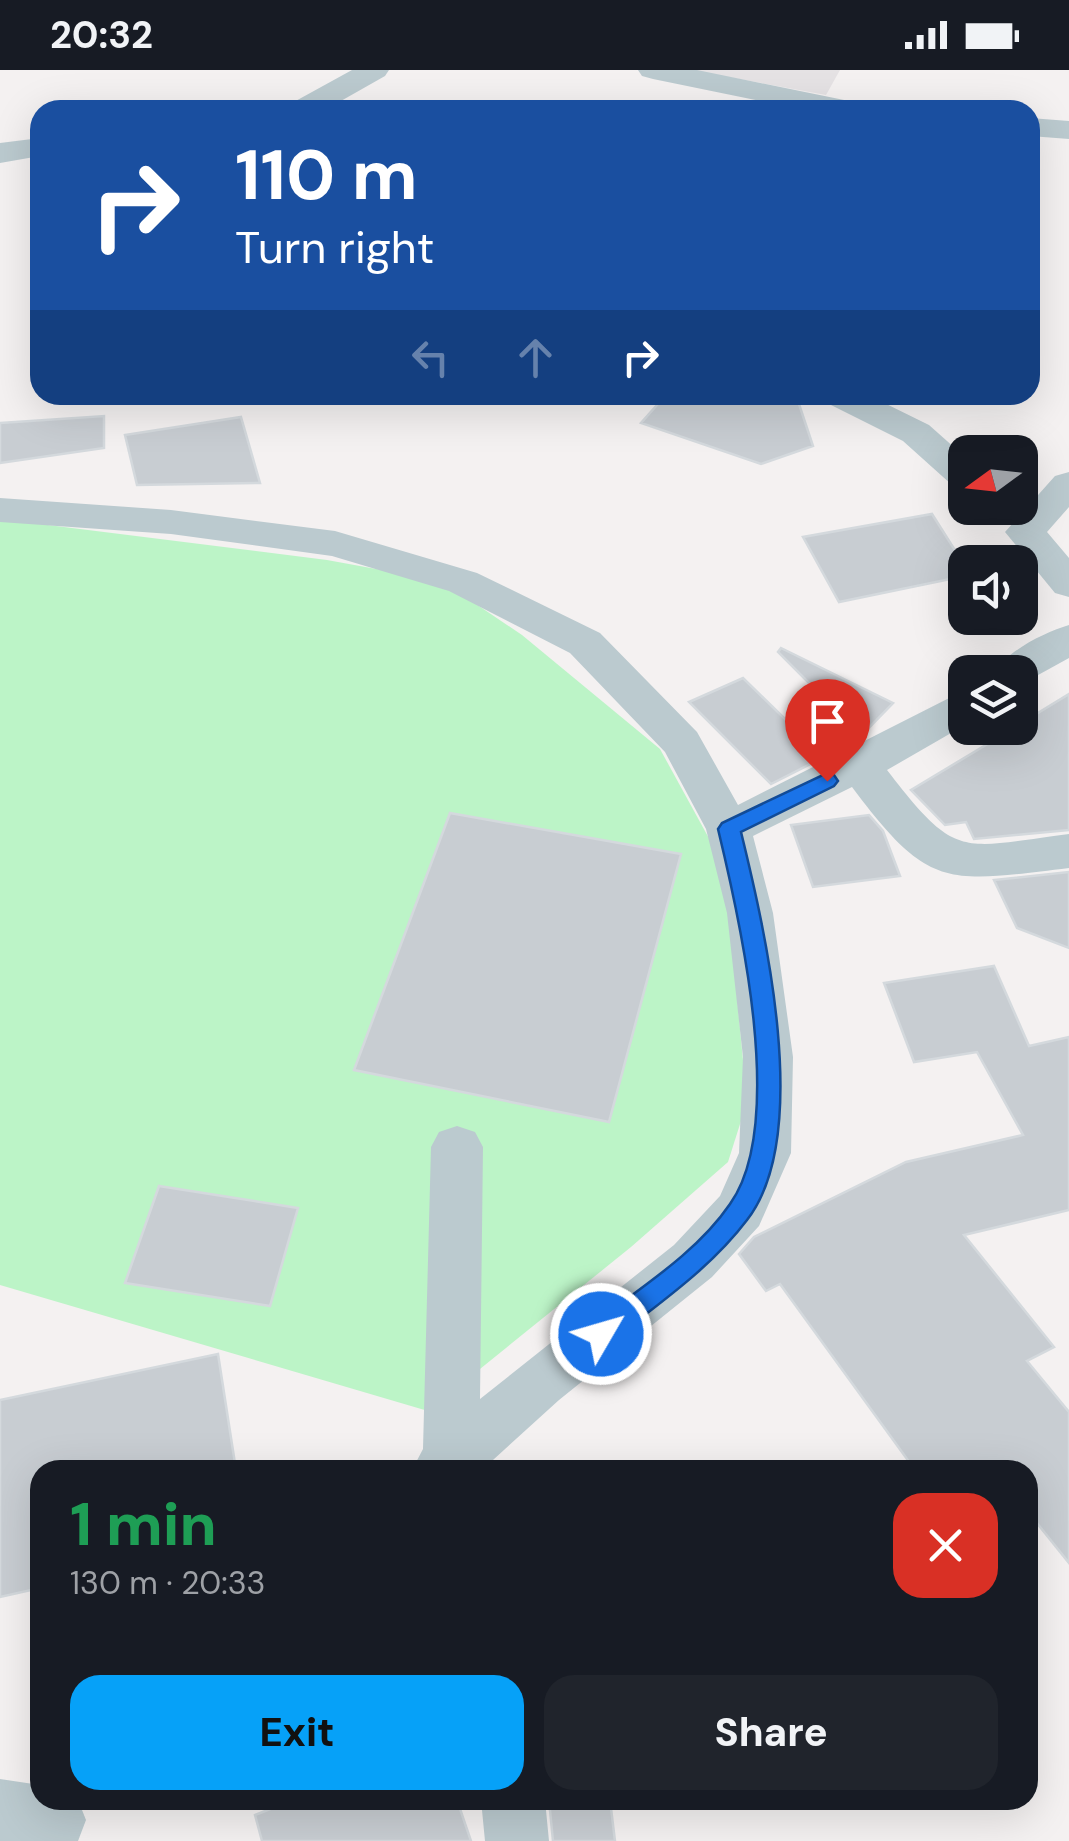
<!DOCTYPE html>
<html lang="en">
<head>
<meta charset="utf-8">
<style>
  :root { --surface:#171b24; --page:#20242c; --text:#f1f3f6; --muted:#9ea1a6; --accent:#06a1f8 }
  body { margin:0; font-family:"DM Sans",sans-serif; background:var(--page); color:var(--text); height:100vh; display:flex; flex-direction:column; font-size:38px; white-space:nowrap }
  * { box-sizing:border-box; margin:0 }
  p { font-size:32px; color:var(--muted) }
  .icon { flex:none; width:55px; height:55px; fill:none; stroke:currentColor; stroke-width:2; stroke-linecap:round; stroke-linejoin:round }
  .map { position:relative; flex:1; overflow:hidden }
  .panel { position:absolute; left:30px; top:1390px; width:1008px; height:350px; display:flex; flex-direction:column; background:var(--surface); border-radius:30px; box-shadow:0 10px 40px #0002 }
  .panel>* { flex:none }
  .hud { position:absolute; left:30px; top:30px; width:1010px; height:305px; border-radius:30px; box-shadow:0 10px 40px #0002; background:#1a4fa0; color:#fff; overflow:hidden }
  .needle { width:65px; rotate:255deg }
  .fabs { position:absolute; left:948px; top:365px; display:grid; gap:20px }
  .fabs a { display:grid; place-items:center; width:90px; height:90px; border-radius:20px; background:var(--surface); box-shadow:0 10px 40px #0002; font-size:50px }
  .pin { position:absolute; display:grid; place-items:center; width:85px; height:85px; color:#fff; margin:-102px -42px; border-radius:50% 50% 50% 0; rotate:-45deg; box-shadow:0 0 10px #0007 }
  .pin .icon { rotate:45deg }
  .me { position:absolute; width:110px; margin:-55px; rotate:52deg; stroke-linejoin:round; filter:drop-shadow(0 0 8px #0008) }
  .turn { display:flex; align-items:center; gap:35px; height:210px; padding:0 40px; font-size:45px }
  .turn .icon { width:130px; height:130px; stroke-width:2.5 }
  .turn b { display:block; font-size:70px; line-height:85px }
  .lanes { display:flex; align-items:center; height:95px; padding:0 40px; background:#0003; justify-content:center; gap:50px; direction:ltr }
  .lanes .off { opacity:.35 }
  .round { display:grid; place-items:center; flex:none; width:105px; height:105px; border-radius:30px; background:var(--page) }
  .head { display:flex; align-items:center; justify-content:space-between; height:170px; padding:0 40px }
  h1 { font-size:60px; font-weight:800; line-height:75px; color:#1e9e55 }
  .button { display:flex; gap:20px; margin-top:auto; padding:20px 40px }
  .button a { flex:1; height:115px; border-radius:30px; background:var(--accent); color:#111; font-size:40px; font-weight:800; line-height:115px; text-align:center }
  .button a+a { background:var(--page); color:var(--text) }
  .status { display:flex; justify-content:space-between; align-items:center; height:70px; padding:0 50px; background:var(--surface); direction:ltr }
  .status svg { height:28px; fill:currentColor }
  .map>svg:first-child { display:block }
</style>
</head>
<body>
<div class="status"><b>20:32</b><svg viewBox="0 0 49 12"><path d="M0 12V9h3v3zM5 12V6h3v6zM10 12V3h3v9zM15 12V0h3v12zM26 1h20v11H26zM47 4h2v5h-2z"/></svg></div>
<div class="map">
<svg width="1069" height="1771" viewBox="0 0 1069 1771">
  <rect width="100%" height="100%" fill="#f4f1f1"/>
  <path fill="#e5e2e4" d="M690,0H840L826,25Z"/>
  <path fill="#bcf4c7" d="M0,449L327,490L442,511L522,565L660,679L711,772L729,844L747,1032L728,1092L631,1177L428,1341L0,1215Z"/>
  <path fill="#c8cdd2" stroke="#d4d9dd" stroke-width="2.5" d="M666,325H796L813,376L761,394L641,353Z
    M104,346V378L0,393V353Z
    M241,347L260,413L137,415L125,365Z
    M932,444L965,496V506L839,532L803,467Z
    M781,578L893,633L860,667L838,644L850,674L771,714L689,632L743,608L785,649L815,619L778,582Z
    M1069,624V760L974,769L966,752L945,755L911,720L1014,658H1020V654Z
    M450,743L681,784L609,1052L354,1000Z
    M869,745L883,761L900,806L813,817L791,755Z
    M1069,802V878L1017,858L994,810Z
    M994,896L1029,976L1069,967V1140L964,1165L1054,1277L1027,1291L1069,1342V1493L1028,1442V1400H915L780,1214L766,1221L739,1184L754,1167L906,1092L1023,1065L977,982L914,992L884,913Z
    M159,1116L298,1138L270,1236L125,1213Z
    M218,1284L236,1400H40V1518L0,1527V1330Z
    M293,1730H457L471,1771H262L255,1745Z
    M549,1730H610L615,1771H553Z"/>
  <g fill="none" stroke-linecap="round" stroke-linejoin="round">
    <path fill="#bbcacf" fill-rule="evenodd" d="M352,0H389L385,6L325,40H288L292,33Z
      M638,0H697L849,31L860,33L864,40H804L653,9L642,6Z
      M1030,48L1069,51V69L1030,66Z
      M40,68V86L0,93V73Z
      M822,325H868L929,355L965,387V419L952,415L903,371L827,333Z
      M1069,402V437L1047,462L1069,488V527L1055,523L1005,462L1055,406Z
      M0,428L171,440L335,461L477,503L600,563L697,662L738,735L965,620V655L887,700C957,791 960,778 1069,764V798C946,813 929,820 852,717L753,766L773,843L793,987L791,1083L759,1156L712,1207L559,1330L482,1400H412L423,1379L431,1077L439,1062L457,1056L475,1062L483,1077L480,1329L674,1175L720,1126L739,1083L743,987L727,843L706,759L665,682L570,583L449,521L332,486L171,464L0,452Z
      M1069,555V588L1020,615V602H995C1007,581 1045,562 1069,555Z
      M0,1709L40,1715V1730H78L86,1750L78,1771H0Z
      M481,1730H545L549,1771H485Z"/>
  </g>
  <path fill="#1a73e8" stroke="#114b97" stroke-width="2.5" d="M827,703L834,705L838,711L834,716L741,762C765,860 813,1065 747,1150C710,1199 658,1234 610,1272L601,1275L592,1272L588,1264L592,1255C638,1219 696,1184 730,1134C787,1054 740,850 718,759L722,753Z"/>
</svg>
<div class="fabs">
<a><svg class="needle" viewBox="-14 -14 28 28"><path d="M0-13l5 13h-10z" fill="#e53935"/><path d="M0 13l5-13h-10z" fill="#9ea1a6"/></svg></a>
<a><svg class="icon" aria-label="sound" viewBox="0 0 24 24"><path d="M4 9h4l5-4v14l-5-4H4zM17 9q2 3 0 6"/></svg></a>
<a><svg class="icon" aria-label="layers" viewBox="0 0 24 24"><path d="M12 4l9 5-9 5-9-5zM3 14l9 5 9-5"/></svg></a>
</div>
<div class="pin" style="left:827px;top:711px;background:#d93025"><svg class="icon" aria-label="arrive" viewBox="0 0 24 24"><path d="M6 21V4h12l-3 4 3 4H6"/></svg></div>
<svg class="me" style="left:601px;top:1264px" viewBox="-20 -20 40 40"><circle r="17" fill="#1a73e8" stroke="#fff" stroke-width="3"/><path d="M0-11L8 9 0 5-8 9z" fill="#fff"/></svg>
<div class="hud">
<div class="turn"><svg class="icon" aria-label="right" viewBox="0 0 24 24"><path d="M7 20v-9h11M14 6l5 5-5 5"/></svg><div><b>110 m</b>Turn right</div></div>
<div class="lanes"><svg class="icon off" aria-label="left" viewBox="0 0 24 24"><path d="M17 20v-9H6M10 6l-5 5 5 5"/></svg><svg class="icon off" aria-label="ahead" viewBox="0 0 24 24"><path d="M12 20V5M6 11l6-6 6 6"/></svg><svg class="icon" aria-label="right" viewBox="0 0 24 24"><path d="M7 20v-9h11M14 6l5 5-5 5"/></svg></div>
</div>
<section class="panel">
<div class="head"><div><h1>1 min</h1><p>130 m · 20:33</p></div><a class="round" style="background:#d93025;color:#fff"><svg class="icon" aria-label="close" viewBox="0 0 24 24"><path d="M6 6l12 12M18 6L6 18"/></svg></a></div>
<div class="button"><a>Exit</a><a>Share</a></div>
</section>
</div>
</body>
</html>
